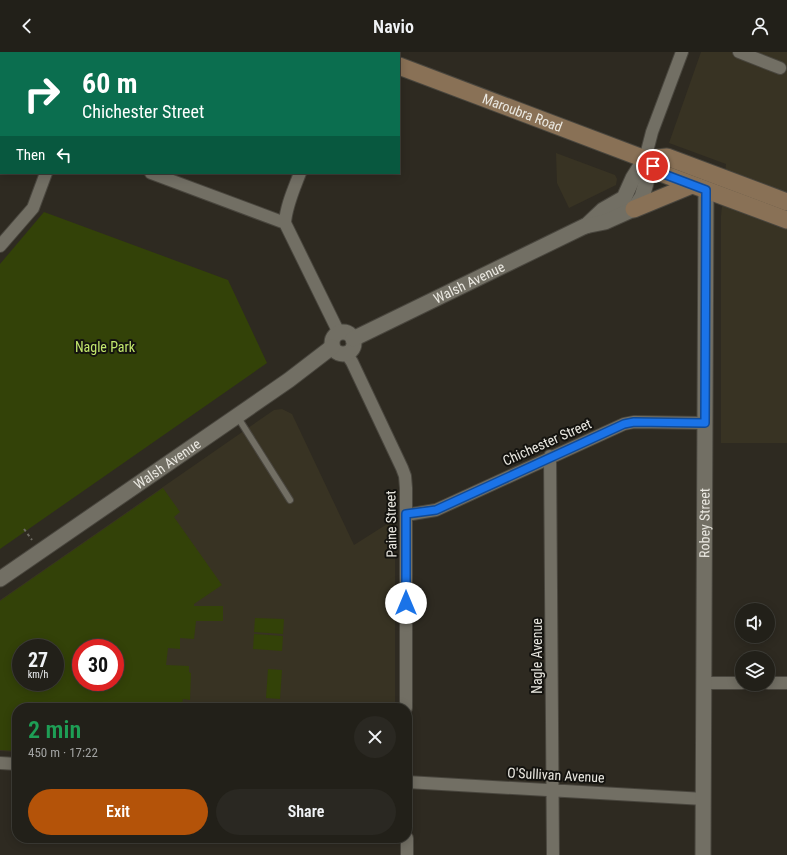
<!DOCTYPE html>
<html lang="en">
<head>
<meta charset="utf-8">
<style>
  :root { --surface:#222019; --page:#2a2822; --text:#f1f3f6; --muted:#a2a3a2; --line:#3f3e38; --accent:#b45309 }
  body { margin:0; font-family:"Roboto Condensed",sans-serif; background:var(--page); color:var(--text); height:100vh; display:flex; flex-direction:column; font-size:15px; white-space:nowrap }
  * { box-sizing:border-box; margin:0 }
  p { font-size:13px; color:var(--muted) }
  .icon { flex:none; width:22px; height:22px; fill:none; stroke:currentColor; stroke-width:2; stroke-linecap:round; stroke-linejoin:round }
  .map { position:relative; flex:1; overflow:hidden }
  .side { position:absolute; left:12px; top:651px; width:400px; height:140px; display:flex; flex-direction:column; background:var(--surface); border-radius:16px; box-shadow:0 2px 10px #0003,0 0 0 1px var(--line) }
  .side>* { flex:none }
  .top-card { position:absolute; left:0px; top:0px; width:400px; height:122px; box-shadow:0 2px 10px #0003,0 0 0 1px var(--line); background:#0b6e4f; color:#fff; overflow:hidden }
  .fabs { position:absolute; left:735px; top:551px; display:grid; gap:8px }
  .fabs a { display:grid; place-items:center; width:40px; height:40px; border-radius:50%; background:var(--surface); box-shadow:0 2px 10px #0003,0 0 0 1px var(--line); font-size:20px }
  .speed { position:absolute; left:12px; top:587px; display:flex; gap:8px; font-size:20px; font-weight:700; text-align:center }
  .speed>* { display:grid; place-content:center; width:52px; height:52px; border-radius:50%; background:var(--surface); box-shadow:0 2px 10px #0003,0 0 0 1px var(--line); line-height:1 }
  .speed small { font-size:10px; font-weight:400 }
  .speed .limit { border:6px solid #d22; background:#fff; color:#111 }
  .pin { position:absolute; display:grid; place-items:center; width:34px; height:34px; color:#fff; margin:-17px; border:2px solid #fff; border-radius:50%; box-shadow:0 1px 4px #0007 }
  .me { position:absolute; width:44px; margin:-22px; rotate:0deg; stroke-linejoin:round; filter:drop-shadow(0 0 3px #0008) }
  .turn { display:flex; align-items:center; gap:14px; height:84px; padding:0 16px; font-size:18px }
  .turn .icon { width:52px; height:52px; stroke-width:2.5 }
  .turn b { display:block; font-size:28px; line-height:34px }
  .then { display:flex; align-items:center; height:38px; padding:0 16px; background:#0003; gap:8px; font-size:15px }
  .round { display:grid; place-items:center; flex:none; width:42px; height:42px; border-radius:21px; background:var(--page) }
  .headline { display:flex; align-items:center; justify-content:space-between; height:68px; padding:0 16px }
  h1 { font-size:24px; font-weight:600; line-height:30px; color:#1e9e55 }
  .primary-button { display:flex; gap:8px; margin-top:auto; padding:8px 16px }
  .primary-button a { flex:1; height:46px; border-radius:24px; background:var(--accent); color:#fff; font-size:16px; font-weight:600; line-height:46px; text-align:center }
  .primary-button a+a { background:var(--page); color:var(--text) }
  header { display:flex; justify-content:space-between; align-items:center; height:52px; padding:0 16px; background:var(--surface); font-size:18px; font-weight:600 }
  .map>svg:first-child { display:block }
</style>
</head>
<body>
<header><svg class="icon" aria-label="back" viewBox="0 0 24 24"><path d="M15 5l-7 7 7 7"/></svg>Navio<svg class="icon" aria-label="person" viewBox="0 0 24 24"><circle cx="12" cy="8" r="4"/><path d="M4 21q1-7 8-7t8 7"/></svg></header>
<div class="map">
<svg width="787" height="803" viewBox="0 0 787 803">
  <rect width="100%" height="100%" fill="#2e2a21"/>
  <path fill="#383323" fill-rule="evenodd" d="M701,0H787V391H721V164L726,112L669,91Z
    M556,101L615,123L617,127L616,133L569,156L557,131Z
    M282,357L292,362L354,493L395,467V656H17V700L0,699V548L274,358ZM21,596H55V630H21ZM81,596H115V630H81Z"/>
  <path fill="#334208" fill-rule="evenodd" d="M44,160L228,228L267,311L0,497V212Z
    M163,436L180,460L174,465L222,533L194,552V554H223V569H196L194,587L180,586V597L168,596L166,613L189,614V620L191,621L190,648L183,647L182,652H163L162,655H155V656H17V699L0,698V549ZM21,596H55V630H21ZM81,596H115V630H81Z
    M255,566L284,567L283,582L254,580Z
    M254,582L283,584L282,599L253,597Z
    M268,617L282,618L280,647L266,646Z"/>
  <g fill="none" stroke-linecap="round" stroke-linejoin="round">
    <g stroke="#49463e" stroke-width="8">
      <path id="service" d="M237,364L290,448"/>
    </g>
    <g stroke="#49463e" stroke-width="14">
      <path id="minor" d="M739,0L780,16
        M344,1V0
        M0,64L1,65
        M645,107L652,80L682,0
        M151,121L285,171L339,281
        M285,171C286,154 294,137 300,121
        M0,194L33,156L46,121
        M346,301L352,310L402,416L405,424L406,436V656
        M550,404L553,803
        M406,463L436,458L624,372L634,370L705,371
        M704,631H742
        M768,631H787
        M0,711L17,712
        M407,730L704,747
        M407,803V786"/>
    </g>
    <g stroke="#49463e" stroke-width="17">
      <g id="tertiary">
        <path d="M586,174L603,158L624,146L633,126L645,107"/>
        <circle cx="343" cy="291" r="11"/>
        <path id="s1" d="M353,287L585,174L605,170L634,157L642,145L646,131L645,107"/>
        <path id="s2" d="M0,527L237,364L289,328L332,295"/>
        <path id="s3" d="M703,803L706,138"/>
      </g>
    </g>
    <g stroke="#49463e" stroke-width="19">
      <g id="secondary">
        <path d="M362,0L364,1"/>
        <path id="s4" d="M399,14L645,107L661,121L787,168"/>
        <path d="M645,107L667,105L787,150"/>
        <path d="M634,157L692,133"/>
      </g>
    </g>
    <path stroke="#6d6a62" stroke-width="2" stroke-dasharray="3 3" stroke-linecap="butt" d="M24,477L32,488"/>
    <use href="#service" stroke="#726f64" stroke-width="6"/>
    <use href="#minor" stroke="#726f64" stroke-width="12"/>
    <use href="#tertiary" stroke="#726f64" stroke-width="15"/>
    <use href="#secondary" stroke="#897156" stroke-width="17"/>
  </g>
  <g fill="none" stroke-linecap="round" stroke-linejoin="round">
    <g stroke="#114b97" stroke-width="10">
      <path id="route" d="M406,551V462L436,458L624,372L634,370L705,371L706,138L661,121L653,114"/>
    </g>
    <use href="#route" stroke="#1a73e8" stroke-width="7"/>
  </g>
  <g text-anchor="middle" stroke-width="4" stroke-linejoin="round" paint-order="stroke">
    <g font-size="14" fill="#eae8e1" stroke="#14130f">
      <text dy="5" stroke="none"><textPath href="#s4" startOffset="132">Maroubra Road</textPath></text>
      <text dy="5" stroke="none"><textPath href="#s1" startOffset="129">Walsh Avenue</textPath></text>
      <text transform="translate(547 390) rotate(-24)" y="5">Chichester Street</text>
      <text dy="5" stroke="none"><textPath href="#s2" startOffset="203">Walsh Avenue</textPath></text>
      <text dy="5" stroke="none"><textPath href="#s3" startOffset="332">Robey Street</textPath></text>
      <text transform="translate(391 472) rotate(-91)" y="5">Paine Street</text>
      <text transform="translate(537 604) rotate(-90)" y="5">Nagle Avenue</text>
      <text transform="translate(556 723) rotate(3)" y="5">O'Sullivan Avenue</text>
    </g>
    <g font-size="14" fill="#c2e66c" stroke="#14130f">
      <text x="105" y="300">Nagle Park</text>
    </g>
  </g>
</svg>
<div class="fabs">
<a><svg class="icon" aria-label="sound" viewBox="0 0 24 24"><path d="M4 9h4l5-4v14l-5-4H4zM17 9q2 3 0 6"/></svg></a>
<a><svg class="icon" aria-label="layers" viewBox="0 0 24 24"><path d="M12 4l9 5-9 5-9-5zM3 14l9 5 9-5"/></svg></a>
</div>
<div class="speed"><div>27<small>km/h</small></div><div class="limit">30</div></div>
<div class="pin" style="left:653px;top:114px;background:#d93025"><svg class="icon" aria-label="arrive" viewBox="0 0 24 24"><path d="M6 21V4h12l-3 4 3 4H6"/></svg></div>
<svg class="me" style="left:406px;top:551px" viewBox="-20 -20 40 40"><circle r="19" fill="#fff"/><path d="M0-13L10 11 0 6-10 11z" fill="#1a73e8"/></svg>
<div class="top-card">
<div class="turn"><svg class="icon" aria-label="right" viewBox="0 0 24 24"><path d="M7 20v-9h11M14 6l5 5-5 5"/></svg><div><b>60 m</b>Chichester Street</div></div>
<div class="then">Then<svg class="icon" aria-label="left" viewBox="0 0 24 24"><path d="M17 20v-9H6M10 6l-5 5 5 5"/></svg></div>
</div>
<section class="side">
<div class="headline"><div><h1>2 min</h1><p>450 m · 17:22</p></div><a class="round"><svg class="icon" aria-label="close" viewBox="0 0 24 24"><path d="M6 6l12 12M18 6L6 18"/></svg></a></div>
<div class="primary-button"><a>Exit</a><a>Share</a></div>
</section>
</div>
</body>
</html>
